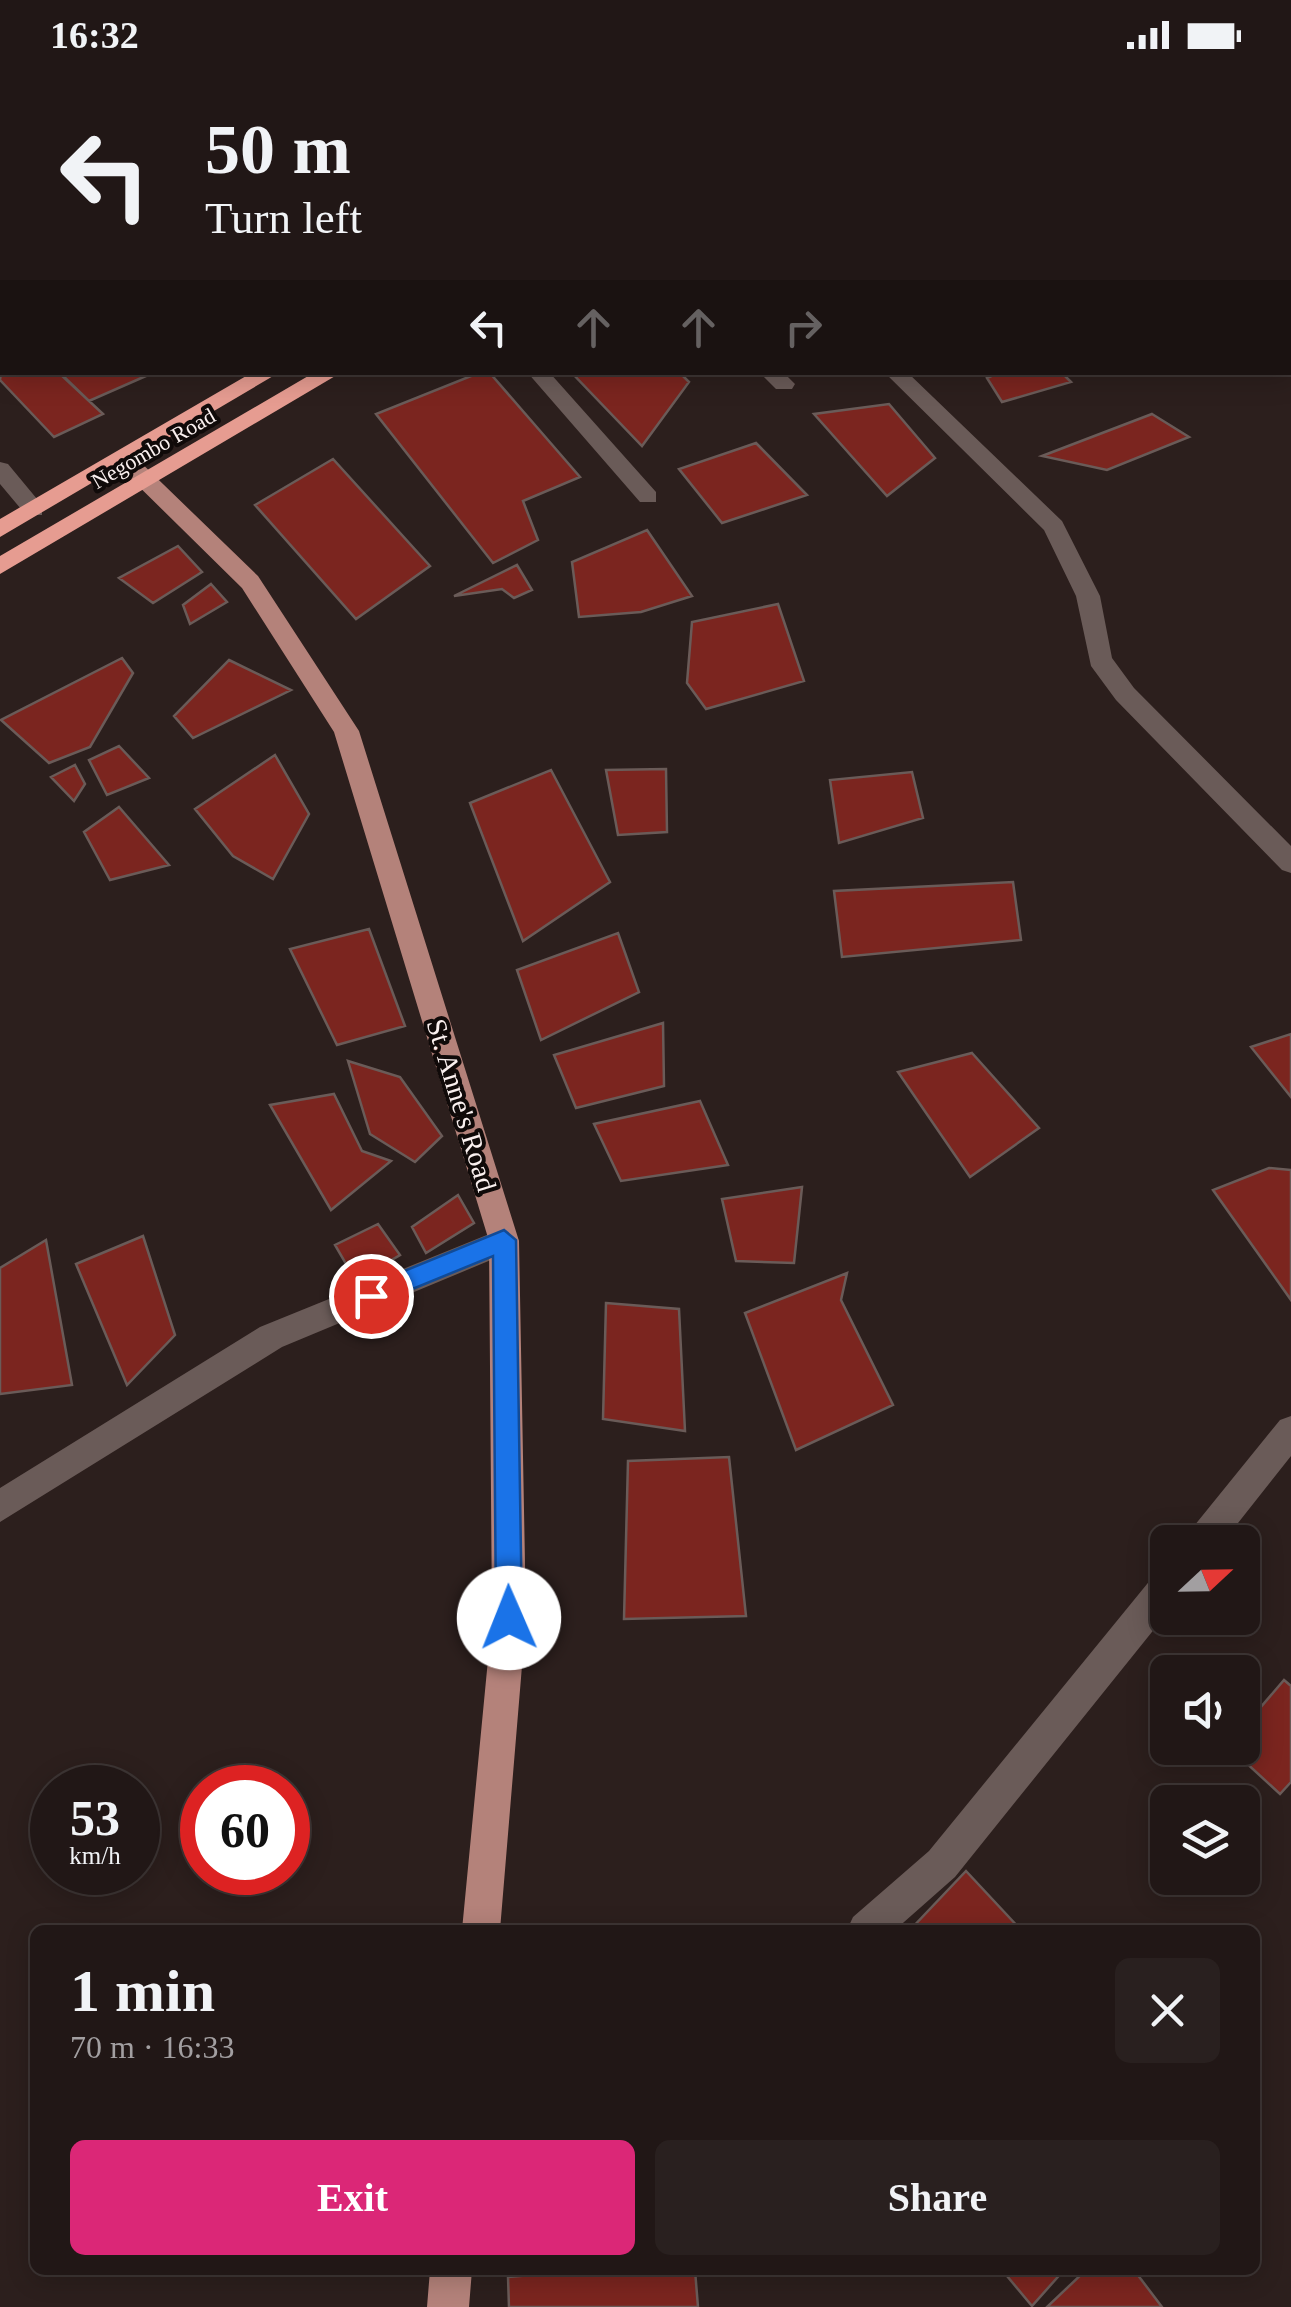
<!DOCTYPE html>
<html lang="en">
<head>
<meta charset="utf-8">
<style>
  :root { --surface:#211716; --page:#29201f; --text:#f1f3f6; --muted:#a29fa1; --line:#3e3635; --accent:#db2777 }
  body { margin:0; font-family:Georgia,serif; background:var(--page); color:var(--text); height:100vh; display:flex; flex-direction:column; font-size:38px; white-space:nowrap }
  * { box-sizing:border-box; margin:0 }
  p { font-size:32px; color:var(--muted) }
  .icon { flex:none; width:55px; height:55px; fill:none; stroke:currentColor; stroke-width:2; stroke-linecap:round; stroke-linejoin:round }
  .map { position:relative; flex:1; overflow:hidden }
  .side { position:absolute; left:30px; top:1855px; width:1230px; height:350px; display:flex; flex-direction:column; background:var(--surface); border-radius:15px; box-shadow:0 5px 25px #0003,0 0 0 2px var(--line) }
  .side>* { flex:none }
  .hud { position:absolute; left:0px; top:0px; width:1292px; height:305px; box-shadow:0 5px 25px #0003,0 0 0 2px var(--line); background:#211716; color:var(--text); overflow:hidden }
  .needle { width:65px; rotate:68deg }
  .fabs { position:absolute; left:1150px; top:1455px; display:grid; gap:20px }
  .fabs a { display:grid; place-items:center; width:110px; height:110px; border-radius:15px; background:var(--surface); box-shadow:0 5px 25px #0003,0 0 0 2px var(--line); font-size:50px }
  .speed { position:absolute; left:30px; top:1695px; display:flex; gap:20px; font-size:50px; font-weight:700; text-align:center }
  .speed>* { display:grid; place-content:center; width:130px; height:130px; border-radius:50%; background:var(--surface); box-shadow:0 5px 25px #0003,0 0 0 2px var(--line); line-height:1 }
  .speed small { font-size:25px; font-weight:400 }
  .speed .limit { border:15px solid #d22; background:#fff; color:#111 }
  .pin { position:absolute; display:grid; place-items:center; width:85px; height:85px; color:#fff; margin:-42px; border:5px solid #fff; border-radius:50%; box-shadow:0 2px 10px #0007 }
  .me { position:absolute; width:110px; margin:-55px; rotate:359deg; stroke-linejoin:round; filter:drop-shadow(0 0 8px #0008) }
  .turn { display:flex; align-items:center; gap:35px; height:210px; padding:0 40px; font-size:45px }
  .turn .icon { width:130px; height:130px; stroke-width:2.5 }
  .turn b { display:block; font-size:70px; line-height:85px }
  .lanes { display:flex; align-items:center; height:95px; padding:0 40px; background:#0003; justify-content:center; gap:50px; direction:ltr }
  .lanes .off { opacity:.35 }
  .round { display:grid; place-items:center; flex:none; width:105px; height:105px; border-radius:15px; background:var(--page) }
  .summary { display:flex; align-items:center; justify-content:space-between; height:170px; padding:0 40px }
  h1 { font-size:60px; font-weight:800; line-height:75px }
  .primary-button { display:flex; gap:20px; margin-top:auto; padding:20px 40px }
  .primary-button a { flex:1; height:115px; border-radius:15px; background:var(--accent); color:#fff; font-size:40px; font-weight:800; line-height:115px; text-align:center }
  .primary-button a+a { background:var(--page); color:var(--text) }
  .status { display:flex; justify-content:space-between; align-items:center; height:70px; padding:0 50px; background:var(--surface); direction:ltr }
  .status svg { height:28px; fill:currentColor }
  .map>svg:first-child { display:block }
</style>
</head>
<body>
<div class="status"><b>16:32</b><svg viewBox="0 0 49 12"><path d="M0 12V9h3v3zM5 12V6h3v6zM10 12V3h3v9zM15 12V0h3v12zM26 1h20v11H26zM47 4h2v5h-2z"/></svg></div>
<div class="map">
<svg width="1291" height="2237" viewBox="0 0 1291 2237">
  <rect width="100%" height="100%" fill="#2c1f1d"/>
  <path fill="#7b251f" stroke="#6a5b58" stroke-width="2.5" d="M2,296V302H58L103,344L54,367L0,310Z
    M59,302H155L89,331Z
    M481,302H489L580,407L523,431L538,470L493,493L376,344Z
    M571,302H679L689,312L642,376Z
    M1000,302H1061L1071,312L1002,332L987,308Z
    M889,334L935,388L887,426L814,344Z
    M1152,344L1189,367L1107,400L1042,386Z
    M756,373L807,425L722,453L679,399Z
    M333,389L430,496L356,549L255,435Z
    M647,460L692,526L641,542L579,547L572,492Z
    M178,476L202,502L153,533L119,508Z
    M517,495L532,520L514,528L502,519L454,526Z
    M211,514L227,532L190,554L183,535Z
    M778,534L804,611L706,639L687,613L692,552Z
    M122,588L133,603L90,677L49,693L1,650Z
    M229,590L291,620L193,668L174,646Z
    M119,676L149,708L107,725L89,690Z
    M275,685L309,744L273,809L233,786L195,739Z
    M75,695L85,714L74,731L51,707Z
    M666,699L667,762L618,765L606,700Z
    M551,700L610,812L523,871L470,733Z
    M912,702L923,748L839,773L830,710Z
    M119,737L169,795L110,810L84,762Z
    M1013,812L1021,870L842,887L834,821Z
    M369,859L405,956L337,975L290,879Z
    M618,863L639,922L541,970L517,900Z
    M663,953L664,1016L576,1038L554,985Z
    M1291,964V1027L1251,977Z
    M972,983L1039,1058L970,1107L898,1002Z
    M348,991L400,1007L442,1066L415,1092L370,1064Z
    M334,1024L362,1081L391,1091L331,1140L270,1035Z
    M700,1031L728,1095L621,1111L594,1054Z
    M1269,1098L1291,1100V1230L1213,1120Z
    M802,1117L794,1193L736,1191L722,1129Z
    M458,1125L474,1153L426,1183L412,1157Z
    M378,1154L400,1185L356,1211L335,1175Z
    M143,1166L175,1265L127,1315L76,1194Z
    M46,1170L72,1315L0,1324V1198Z
    M847,1203L841,1230L893,1335L796,1380L745,1243Z
    M606,1233L679,1239L685,1361L603,1349Z
    M729,1387L746,1546L624,1549L628,1391Z
    M1284,1610L1291,1616V1712L1280,1724L1230,1678H1242V1659Z
    M966,1801L1021,1860H910Z
    M591,2200H695L698,2237H509L508,2207Z
    M1002,2200H1064L1032,2236Z
    M1086,2200H1134L1162,2237H1047Z"/>
  <g fill="none" stroke-linecap="round" stroke-linejoin="round">
    <path fill="#6a5b58" fill-rule="evenodd" d="M502,0H524L525,2H504Z
      M1132,0H1152L1153,2H1134Z
      M1290,115H1291V128H1290Z
      M527,302H549L656,422V432H640Z
      M759,302H783L795,314L792,319H776Z
      M884,302H907L1062,451L1100,526L1112,588L1134,618L1291,776V803L1282,800L1116,630L1091,596L1076,526L1044,460Z
      M0,392L8,394L42,435V445H26L0,414Z
      M504,1158L515,1162L519,1171L515,1180L282,1277L0,1452V1418L260,1257Z
      M1291,1346V1386L1223,1472H1185L1190,1461L1280,1350Z
      M1168,1499V1542L955,1807L895,1860H847L853,1847L929,1781L1156,1503Z"/>
    <path fill="#b4827a" fill-rule="evenodd" d="M124,382L132,384L258,506L359,661L519,1171L526,1548L500,1860H462L492,1548L489,1171L334,662L242,518L116,394V384Z
      M430,2200H472L469,2237H427Z"/>
    <path fill="#e69c91" fill-rule="evenodd" d="M253,302H280L0,467V449Z
      M315,302H342L0,504V486Z"/>
  </g>
  <path fill="#1a73e8" stroke="#114b97" stroke-width="2.5" d="M504,1160L516,1170L522,1548L518,1557L509,1560L500,1557L496,1548L493,1186L371,1236L359,1226L363,1218Z"/>
  <g text-anchor="middle" stroke-width="8" stroke-linejoin="round" paint-order="stroke">
    <g font-size="22" fill="#faf0ef" stroke="#100a09">
      <text transform="translate(153 378) rotate(-30)" y="8">Negombo Road</text>
    </g>
    <g font-size="28" fill="#faf0ef" stroke="#100a09">
      <text transform="translate(462 1035) rotate(73)" y="10">St. Anne's Road</text>
    </g>
  </g>
</svg>
<div class="fabs">
<a><svg class="needle" viewBox="-14 -14 28 28"><path d="M0-13l5 13h-10z" fill="#e53935"/><path d="M0 13l5-13h-10z" fill="#a29fa1"/></svg></a>
<a><svg class="icon" aria-label="sound" viewBox="0 0 24 24"><path d="M4 9h4l5-4v14l-5-4H4zM17 9q2 3 0 6"/></svg></a>
<a><svg class="icon" aria-label="layers" viewBox="0 0 24 24"><path d="M12 4l9 5-9 5-9-5zM3 14l9 5 9-5"/></svg></a>
</div>
<div class="speed"><div>53<small>km/h</small></div><div class="limit">60</div></div>
<div class="pin" style="left:371px;top:1226px;background:#d93025"><svg class="icon" aria-label="arrive" viewBox="0 0 24 24"><path d="M6 21V4h12l-3 4 3 4H6"/></svg></div>
<svg class="me" style="left:509px;top:1548px" viewBox="-20 -20 40 40"><circle r="19" fill="#fff"/><path d="M0-13L10 11 0 6-10 11z" fill="#1a73e8"/></svg>
<div class="hud">
<div class="turn"><svg class="icon" aria-label="left" viewBox="0 0 24 24"><path d="M17 20v-9H6M10 6l-5 5 5 5"/></svg><div><b>50 m</b>Turn left</div></div>
<div class="lanes"><svg class="icon" aria-label="left" viewBox="0 0 24 24"><path d="M17 20v-9H6M10 6l-5 5 5 5"/></svg><svg class="icon off" aria-label="ahead" viewBox="0 0 24 24"><path d="M12 20V5M6 11l6-6 6 6"/></svg><svg class="icon off" aria-label="ahead" viewBox="0 0 24 24"><path d="M12 20V5M6 11l6-6 6 6"/></svg><svg class="icon off" aria-label="right" viewBox="0 0 24 24"><path d="M7 20v-9h11M14 6l5 5-5 5"/></svg></div>
</div>
<section class="side">
<div class="summary"><div><h1>1 min</h1><p>70 m · 16:33</p></div><a class="round"><svg class="icon" aria-label="close" viewBox="0 0 24 24"><path d="M6 6l12 12M18 6L6 18"/></svg></a></div>
<div class="primary-button"><a>Exit</a><a>Share</a></div>
</section>
</div>
</body>
</html>
